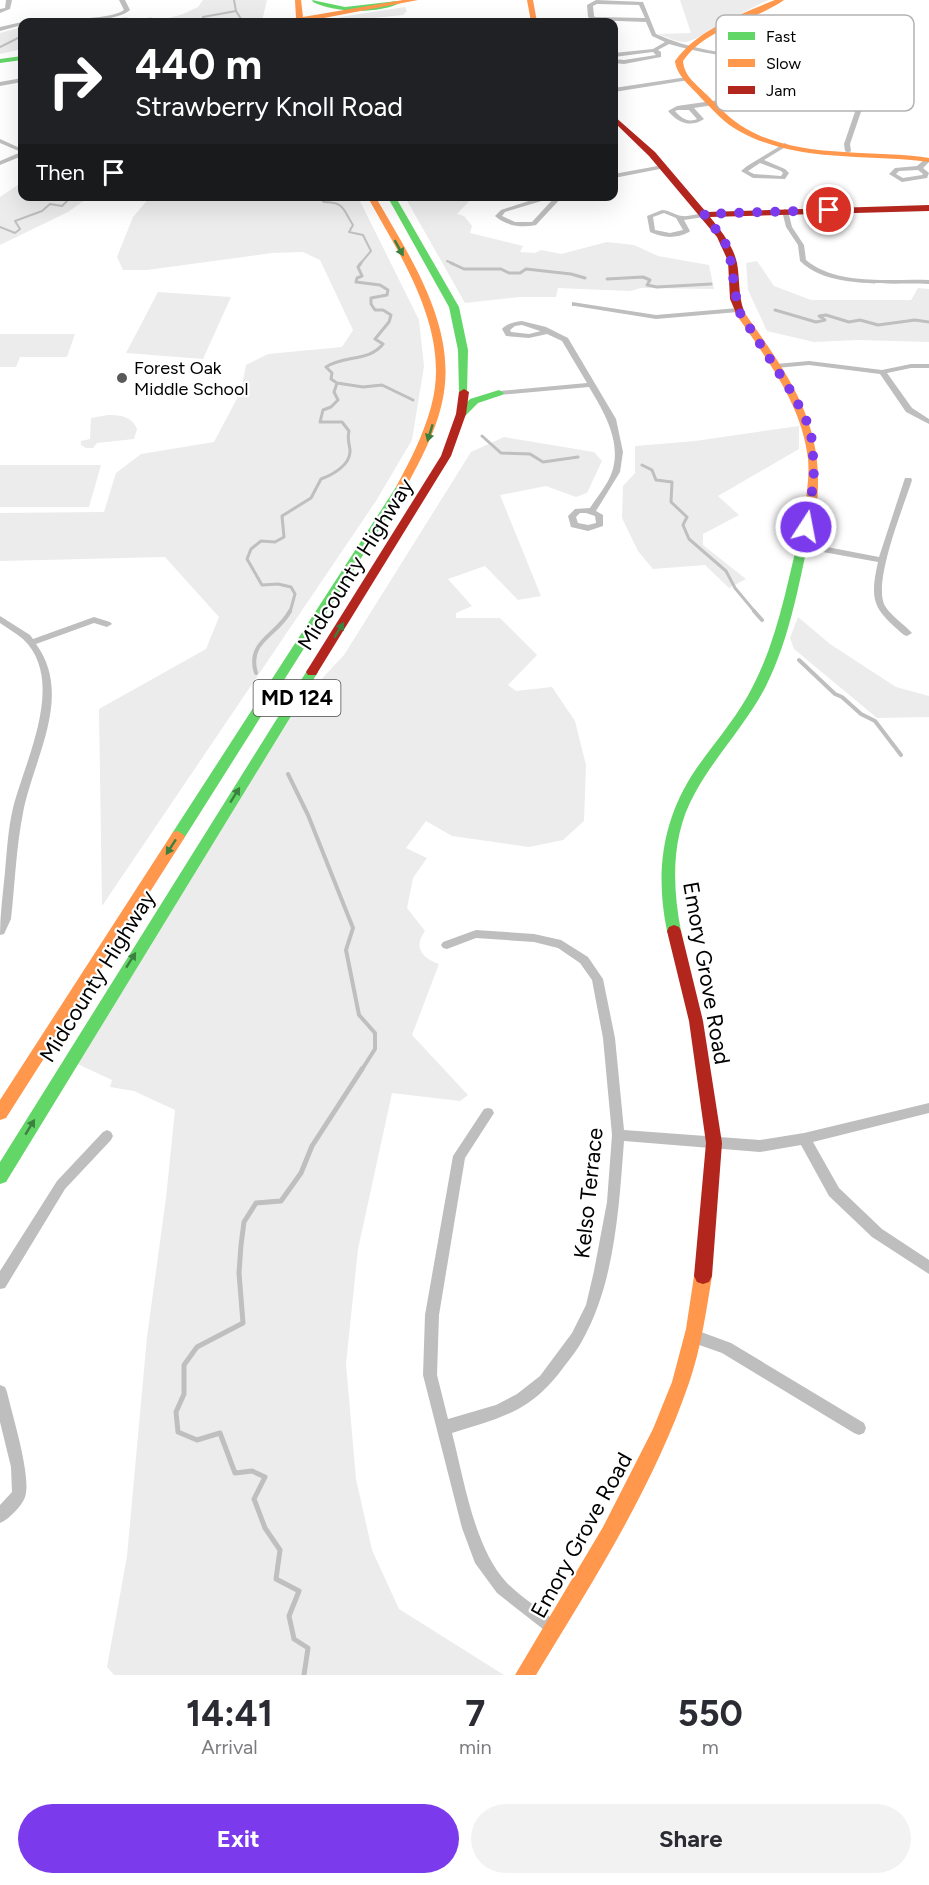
<!DOCTYPE html>
<html lang="en">
<head>
<meta charset="utf-8">
<style>
  :root { --surface:#fff; --page:#f2f2f3; --text:#2b2b33; --muted:#7c7c81; --accent:#7c3aed }
  body { margin:0; font-family:Figtree,sans-serif; background:var(--page); color:var(--text); height:100vh; display:flex; flex-direction:column; font-size:22px; white-space:nowrap }
  * { box-sizing:border-box; margin:0 }
  p { font-size:20px; color:var(--muted) }
  .icon { flex:none; width:33px; height:33px; fill:none; stroke:currentColor; stroke-width:2; stroke-linecap:round; stroke-linejoin:round }
  .map { position:relative; height:1675px; overflow:hidden }
  .details { display:flex; flex-direction:column; background:var(--surface); flex:1 }
  .details>* { flex:none }
  .hud { position:absolute; left:18px; top:18px; width:600px; height:183px; border-radius:12px; box-shadow:0 6px 24px #0002; background:#202124; color:#fff; overflow:hidden }
  .pin { position:absolute; display:grid; place-items:center; width:51px; height:51px; color:#fff; margin:-26px; border:3px solid #fff; border-radius:50%; box-shadow:0 2px 6px #0007 }
  .me { position:absolute; width:66px; margin:-33px; rotate:11deg; stroke-linejoin:round; filter:drop-shadow(0 0 4px #0008) }
  .turn { display:flex; align-items:center; gap:21px; height:126px; padding:0 18px; font-size:27px }
  .turn .icon { width:78px; height:78px; stroke-width:2.5 }
  .turn b { display:block; font-size:42px; line-height:51px }
  .then { display:flex; align-items:center; height:57px; padding:0 18px; background:#0003; gap:12px; font-size:22px }
  .eta { display:flex; justify-content:space-evenly; align-items:center; height:102px; text-align:center }
  .eta b { font-size:36px; font-weight:700; line-height:42px }
  .cta { display:flex; gap:12px; margin-top:auto; padding:12px 18px }
  .cta a { flex:1; height:69px; border-radius:36px; background:var(--accent); color:#fff; font-size:24px; font-weight:700; line-height:69px; text-align:center }
  .cta a+a { background:var(--page); color:var(--text) }
  .map>svg:first-child { display:block }
</style>
</head>
<body>
<div class="map">
<svg width="929" height="1675" viewBox="0 0 929 1675">
  <rect width="100%" height="100%" fill="#fff"/>
  <path fill="#ececec" d="M203,0H267L262,21L255,22H47L103,21L126,17L138,21L150,17L162,20L183,14L198,7Z
    M680,0H769C751,6 696,42 685,42C676,42 667,37 658,34L691,33Z
    M405,7L407,11L403,15L373,18L368,22H327L340,17Z
    M22,27V49L0,54V33Z
    M22,182V196L89,197L68,212L0,245V197Z
    M150,197H358L419,320L424,366L412,440L376,501L102,906L99,709L206,649L219,617L165,557L0,561V513L104,512L116,473L141,454L214,442L241,391L246,365L268,354L342,347L353,330L320,260L303,252L272,253L147,270H123L117,257L133,217Z
    M405,197H478L472,198L457,214L464,216L472,226L470,233L523,246L520,252L535,253L541,250L561,254L607,242L634,245L658,256L709,265L714,289L641,288L630,291L558,288L556,297H520L465,303Z
    M757,261L774,286L811,300H911L918,288L929,289V342L857,340L814,342L767,331L748,290L746,263Z
    M158,292L231,297L203,359L126,353Z
    M0,334H75L67,357H20L16,367H0Z
    M108,415C120,415 132,416 137,429L134,439L97,443L93,448H86L81,445V441L90,439L91,418Z
    M799,426V449L718,496L739,515L703,534V545L746,579L729,588L705,565L653,569L638,551L622,518L623,486L635,473V446L695,441Z
    M504,437L594,452L602,461L587,493L576,497L546,486L500,495L541,596L518,600L485,566L448,579L472,606L456,613V618H500L537,655L508,685L516,691L552,687L575,721L586,765L584,821L563,840L529,847L452,836L426,821L406,848L427,858L413,878L407,908L425,931C413,947 422,958 439,964L412,1035L468,1095L460,1101L392,1093L358,1249L346,1364L356,1479L372,1550L399,1609L504,1675H114L107,1667L127,1556L147,1337L166,1198L175,1110L134,1091L110,1087L112,1080L69,1060L286,717L344,655L471,452Z
    M0,465H101L89,507H0Z
    M798,617L830,644L896,687L929,696V717L877,718L794,649L790,638Z"/>
  <g fill="none" stroke-linecap="round" stroke-linejoin="round">
    <path stroke="#bfbfbf" stroke-width="2" d="M234,0L236,11L243,22
      M202,22L203,17L236,11
      M0,47L22,36
      M318,196L324,202C345,202 343,210 353,225L349,232L363,235L371,251L360,264
      M0,227L15,233L20,229L15,221L42,211L50,204L62,206L72,196
      M447,261L454,264"/>
    <path stroke="#bfbfbf" stroke-width="3" d="M451,263L464,269H501L509,273H520L526,269L571,274L585,278
      M607,279L643,277L650,280L647,285L657,287L711,284
      M775,310L816,322L825,320L819,316L826,315L849,322L860,320L878,325L915,320L929,322
      M337,383L363,387L382,385L413,400
      M482,436L501,453L530,454L543,462L578,457
      M642,465L652,470L656,480L672,482L671,502L687,517L683,525L689,539L726,571L735,588L755,612
      M290,612L295,594L291,587L278,584L262,585L247,559L251,549L261,541L275,542L284,537L282,516L311,498L321,479C332,475 351,465 350,450C349,442 347,439 349,431L342,422H320L323,410L331,407L338,400L334,392L337,383L331,379L332,373L326,367C344,355 369,362 383,344L375,339L389,322L391,315L383,310H375L371,304V298L387,295L388,290L380,285L356,282L357,278L362,276L358,267L361,263"/>
    <path stroke="#bfbfbf" stroke-width="4" d="M754,611L762,620
      M799,660L835,694L842,697L861,714L875,721L901,755
      M256,673C246,641 278,635 290,611
      M288,774L308,815L353,928L346,950L359,1015L375,1033V1049L361,1071"/>
    <path stroke="#bfbfbf" stroke-width="5" d="M304,1675L308,1648L294,1639L289,1616L299,1591L276,1579L280,1550L265,1528L254,1499L265,1477L252,1471L235,1473L220,1433L197,1440L178,1432L176,1412L184,1394V1365L197,1347L243,1323L239,1273L241,1245L244,1222L256,1203L281,1201L301,1173L312,1146L362,1069"/>
    <path fill="#bebebe" fill-rule="evenodd" d="M6,0H12L10,9L0,13V9L5,8Z
      M119,0H125L130,10C115,24 45,24 24,22L27,20C48,19 110,21 124,10Z
      M596,0L643,2L656,34C703,55 756,58 807,54L790,41C805,32 820,39 830,52C822,57 812,57 803,58C758,61 713,57 669,44L658,50L661,52V57L624,64L614,63V59L624,60L656,55L653,52L614,57V53L653,49L665,42L652,36L646,22L592,20L588,17L587,5ZM597,4L639,5L645,18L595,17L594,16L593,6ZM799,40L810,41L824,51L813,54L797,41Z
      M435,20H505L508,22H433Z
      M22,22V25L0,31V27Z
      M687,77L689,78V80L614,92V88Z
      M22,78V82L0,86V82Z
      M826,80L835,83L839,88L829,92L819,89L694,108L704,119C691,128 678,123 668,111L677,106L817,86L819,83ZM826,84L832,87L822,86ZM678,110H689L697,119C688,123 681,118 675,111Z
      M858,92L868,95L872,100L864,103L850,144L851,151L848,153L845,151L844,144L858,103L850,100L849,96ZM858,96L865,99L861,100L855,98Z
      M0,139L22,149V156L0,165V161L21,152L0,143Z
      M785,143L788,145L787,146L764,160L785,169L789,173L785,179L753,178L741,171L747,166ZM760,163L781,171L783,173L781,176L754,174L748,171Z
      M925,159H929V162L923,168L929,173L927,178L902,182L889,174L895,168L917,166ZM918,170L923,174L922,175L903,178L896,174L899,171Z
      M663,165L665,166V168L614,178V174Z
      M544,196H563L536,225C522,228 506,226 495,216L501,210ZM555,197L532,222H515L502,216L505,212Z
      M785,209L788,211L792,227L804,245L806,260C839,287 890,278 929,280V284C890,282 829,290 800,261L798,245L786,227L782,211Z
      M662,210C669,210 675,215 682,216C691,217 699,212 707,215L704,217L684,220L690,231L689,232C676,239 663,238 650,232L647,216ZM664,213L676,218L683,230L670,233L655,230L653,217Z
      M572,302L656,315L738,308L742,310L738,312L656,319L575,306H572Z
      M522,321L546,327L568,338L616,419L623,452L620,472L596,511L603,515V526L588,531L571,527L568,516L575,509L590,508C597,497 608,484 612,472C622,442 604,412 589,387L499,395L495,393L499,391L587,383L562,341L547,334L529,338L506,336L502,329C508,323 514,322 522,321ZM522,325L540,331H541L529,334L511,332L510,330L515,326ZM580,513H586L595,516L596,523L588,525L578,523L576,517Z
      M809,361L882,370L911,364H929V368H911L887,373L912,408L929,419V424L906,412L880,374L809,365L776,368L772,366L776,364Z
      M905,478H911L912,480C904,506 872,583 885,606C892,617 904,624 912,633L907,636L904,635C874,609 869,602 878,562L801,548L797,545L801,542L879,557Z
      M0,616L30,635L33,639L94,617L110,622L112,624L107,627L94,623L36,644C74,696 33,759 23,813C16,848 15,884 11,919L4,934L0,935C0,914 3,893 5,872C7,850 8,829 13,808C25,760 67,681 23,639C16,633 7,628 0,623Z
      M476,930L534,934L561,940L588,957L603,979L615,1038L624,1130L760,1140L804,1133L929,1103V1113L813,1142L839,1188L882,1229L929,1260V1274L872,1237L829,1196L801,1145L760,1152L624,1141C619,1207 615,1283 582,1341C578,1349 572,1356 566,1364C555,1379 544,1392 528,1403C506,1418 477,1425 452,1433C464,1479 474,1548 507,1583C522,1598 542,1610 558,1623L561,1628L558,1633L553,1636L548,1633L497,1593L475,1563L462,1528L423,1375L425,1315L453,1156L484,1109L488,1108L492,1109L494,1113L465,1158L439,1315L437,1375L448,1419L496,1405L517,1394L540,1376L572,1333L586,1305L594,1271L607,1202L612,1135L603,1038L592,980L580,963L558,948L534,942L476,938L447,949L443,948L441,945L443,942Z
      M107,1130L111,1132L113,1136L111,1140L65,1189L5,1288L0,1289V1271L57,1181L103,1132Z
      M693,1329L731,1343L864,1423L866,1428L864,1433L859,1435L854,1433L722,1353L688,1341L686,1336L688,1331Z
      M0,1385L5,1387L7,1392C12,1414 32,1478 25,1497C22,1506 8,1520 0,1523V1505L12,1492L11,1467L0,1422Z"/>
    <path fill="#63d668" fill-rule="evenodd" d="M312,0L345,7L397,1L400,3C379,14 334,13 313,2Z
      M22,56V60L0,63V59Z
      M387,196H395L459,307L468,350L467,394L459,392L458,350L449,307Z
      M499,390L504,393L502,395L478,403L465,416H457L456,414L470,399Z
      M401,484L406,487L183,840H173L171,836L173,832L396,487Z
      M807,521L812,524C800,578 791,636 766,686C746,725 715,756 695,793C671,835 672,885 681,931L679,935H669L667,931C655,873 662,819 696,769C715,742 738,716 753,686C779,636 788,578 802,524Z
      M312,668L318,672L6,1182L0,1184V1162L308,669Z"/>
    <path fill="#ff974d" fill-rule="evenodd" d="M295,0H301L303,17L403,0H418L303,22H282L296,18Z
      M527,0H533L537,22H531Z
      M775,0H784C753,22 706,27 683,61C684,76 696,84 706,94C717,105 727,116 740,125C793,160 868,149 929,158V162C867,154 796,163 739,131C724,123 713,110 701,98C691,86 677,77 675,61C697,30 741,14 775,0Z
      M367,196H375C411,259 461,331 441,407C434,435 420,461 406,487L401,490L396,487C410,461 423,436 431,407C452,332 402,259 367,196Z
      M736,309H742C780,364 819,412 818,482C818,495 817,514 811,526L807,527L802,524C805,503 810,481 808,459C802,403 765,357 734,311Z
      M178,831L185,836L183,840L6,1118L0,1120V1100L173,832Z
      M703,1268L709,1270L712,1276C706,1312 701,1348 689,1383C653,1488 593,1581 536,1675H515L603,1527L653,1429L672,1382L686,1329L694,1276L697,1270Z"/>
    <path fill="#b3261e" fill-rule="evenodd" d="M614,116L655,152L706,212L929,205V211L710,217C721,231 733,245 737,263C740,279 738,295 744,311L736,313L730,299L728,261L717,237L649,156L614,122Z
      M464,389L469,392L466,414L451,456L316,675H308L306,672L441,456L456,414L459,392Z
      M674,925L679,927L681,931L703,1021L722,1143L712,1276L709,1282L703,1284L697,1282L694,1276L706,1143L689,1021L667,931L669,927Z"/>
  </g>
  <defs><path id="oneway-solid" d="M-6-.8H1V-3.2L6.5 0L1 3.2V.8H-6Z" transform="scale(1.5)"/></defs>
  <g fill="#3b803e">
    <use href="#oneway-solid" transform="translate(399 248) rotate(61)"/>
    <use href="#oneway-solid" transform="translate(430 433) rotate(107)"/>
    <use href="#oneway-solid" transform="translate(339 630) rotate(-58)"/>
    <use href="#oneway-solid" transform="translate(235 795) rotate(-58)"/>
    <use href="#oneway-solid" transform="translate(171 847) rotate(123)"/>
    <use href="#oneway-solid" transform="translate(131 960) rotate(-58)"/>
    <use href="#oneway-solid" transform="translate(30 1127) rotate(-59)"/>
  </g>
  <g fill="none" stroke-linecap="round" stroke-linejoin="round">
    <path stroke="#7c3aed" stroke-width="10" stroke-dasharray="0 18" d="M806,527L810,512L814,471L812,440L808,424L794,396L738,310L729,250L721,236L704,214L829,210"/>
  </g>
  <circle fill="#595959" stroke="#fff" stroke-width="2" cx="122" cy="378" r="6"/>
  <g text-anchor="middle" stroke-width="4.5" stroke-linejoin="round" paint-order="stroke">
    <g font-size="18" fill="#000" stroke="#fff" text-anchor="start">
      <text x="134" y="374">Forest Oak<tspan x="134" dy="21">Middle School</tspan></text>
    </g>
    <rect fill="#fff" stroke="#4c4c4c" stroke-width="1.5" x="253.5" y="680" width="87" height="36" rx="4.5"/>
    <g font-size="21" font-weight="bold" fill="#000">
      <text x="297" y="705">MD 124</text>
    </g>
    <g font-size="22" fill="#000" stroke="#fff">
      <text transform="translate(355 564) rotate(-58)" y="8">Midcounty Highway</text>
      <text transform="translate(707 973) rotate(80)" y="8">Emory Grove Road</text>
      <text transform="translate(97 976) rotate(-58)" y="8">Midcounty Highway</text>
      <text transform="translate(588 1193) rotate(-84)" y="8">Kelso Terrace</text>
      <text transform="translate(581 1535) rotate(-61)" y="8">Emory Grove Road</text>
    </g>
  </g>
  <rect x="716" y="15" width="198" height="96" rx="9" fill="#fff" stroke="#b2b2b2" stroke-width="1.5"/>
  <rect x="728" y="32" width="27" height="8" fill="#63d668"/>
  <rect x="728" y="59" width="27" height="8" fill="#ff974d"/>
  <rect x="728" y="86" width="27" height="8" fill="#b3261e"/>
  <g font-size="16" fill="#000">
    <text x="766" y="42">Fast</text>
    <text x="766" y="69">Slow</text>
    <text x="766" y="96">Jam</text>
  </g>
</svg>
<div class="pin" style="left:829px;top:210px;background:#d93025"><svg class="icon" aria-label="arrive" viewBox="0 0 24 24"><path d="M6 21V4h12l-3 4 3 4H6"/></svg></div>
<svg class="me" style="left:806px;top:527px" viewBox="-20 -20 40 40"><circle r="17" fill="#7c3aed" stroke="#fff" stroke-width="3"/><path d="M0-11L8 9 0 5-8 9z" fill="#fff"/></svg>
<div class="hud">
<div class="turn"><svg class="icon" aria-label="right" viewBox="0 0 24 24"><path d="M7 20v-9h11M14 6l5 5-5 5"/></svg><div><b>440 m</b>Strawberry Knoll Road</div></div>
<div class="then">Then<svg class="icon" aria-label="arrive" viewBox="0 0 24 24"><path d="M6 21V4h12l-3 4 3 4H6"/></svg></div>
</div>
</div>
<section class="details">
<div class="eta">
<div><b>14:41</b><p>Arrival</p></div>
<div><b>7</b><p>min</p></div>
<div><b>550</b><p>m</p></div>
</div>
<div class="cta"><a>Exit</a><a>Share</a></div>
</section>
</body>
</html>
